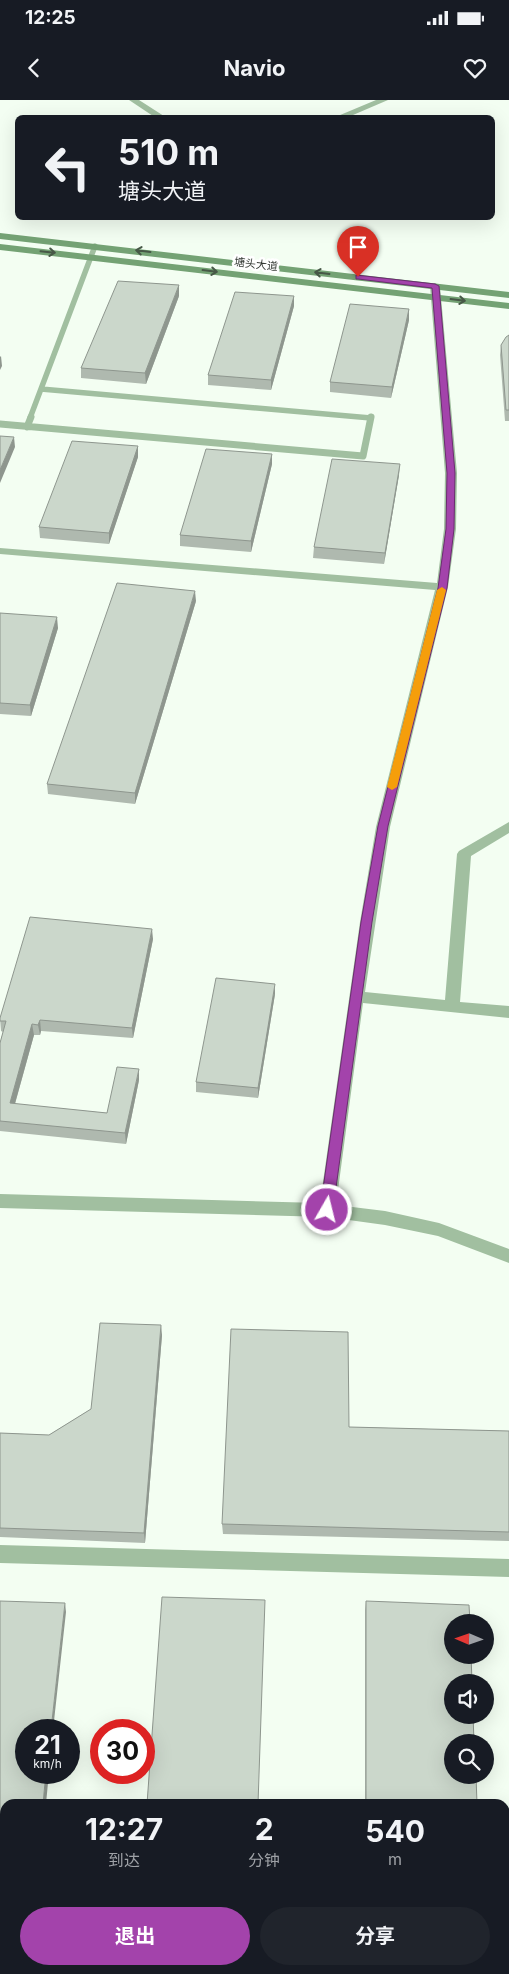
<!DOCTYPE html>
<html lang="zh">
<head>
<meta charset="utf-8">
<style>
  :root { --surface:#171b24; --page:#20242c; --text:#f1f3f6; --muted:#9ea1a6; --accent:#a343ab }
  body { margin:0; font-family:Inter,"Noto Sans SC",sans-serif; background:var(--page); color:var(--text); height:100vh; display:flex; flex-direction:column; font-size:19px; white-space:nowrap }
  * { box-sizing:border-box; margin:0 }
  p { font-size:16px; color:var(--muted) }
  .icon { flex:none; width:28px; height:28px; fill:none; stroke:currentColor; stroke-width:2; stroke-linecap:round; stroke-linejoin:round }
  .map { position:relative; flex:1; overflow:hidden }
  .panel { position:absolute; left:0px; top:1699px; width:510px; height:176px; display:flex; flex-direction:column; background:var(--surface); border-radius:15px 15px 0 0; box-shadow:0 5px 20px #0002 }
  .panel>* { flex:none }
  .guide { position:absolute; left:15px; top:15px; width:480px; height:105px; border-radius:8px; box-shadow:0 5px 20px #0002; background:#171b24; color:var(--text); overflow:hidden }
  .needle { width:32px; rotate:272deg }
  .tools { position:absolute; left:444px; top:1514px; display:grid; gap:10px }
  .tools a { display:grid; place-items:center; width:50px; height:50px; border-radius:50%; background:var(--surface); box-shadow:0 5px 20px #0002; font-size:25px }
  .speed { position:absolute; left:15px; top:1619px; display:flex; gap:10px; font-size:25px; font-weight:700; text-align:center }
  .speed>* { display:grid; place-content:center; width:65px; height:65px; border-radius:50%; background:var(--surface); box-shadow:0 5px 20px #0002; line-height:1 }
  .speed small { font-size:12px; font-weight:400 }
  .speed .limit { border:8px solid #d22; background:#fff; color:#111 }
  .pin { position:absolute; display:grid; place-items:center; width:42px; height:42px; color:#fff; margin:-51px -21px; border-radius:50% 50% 50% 0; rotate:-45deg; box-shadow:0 0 5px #0007 }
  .pin .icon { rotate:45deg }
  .me { position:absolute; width:55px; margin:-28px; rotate:8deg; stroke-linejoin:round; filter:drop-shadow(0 0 4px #0008) }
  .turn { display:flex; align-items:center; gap:18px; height:105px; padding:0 20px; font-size:22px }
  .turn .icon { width:65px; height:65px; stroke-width:2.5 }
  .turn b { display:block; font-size:35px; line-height:42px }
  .eta { display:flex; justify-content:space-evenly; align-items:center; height:85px; text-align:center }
  .eta b { font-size:30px; font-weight:700; line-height:35px }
  .primary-button { display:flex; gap:10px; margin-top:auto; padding:10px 20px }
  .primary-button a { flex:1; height:58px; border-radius:30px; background:var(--accent); color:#fff; font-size:20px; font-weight:700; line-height:58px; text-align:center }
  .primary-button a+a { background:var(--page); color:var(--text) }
  .status { display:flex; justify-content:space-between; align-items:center; height:35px; padding:0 25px; background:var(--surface); direction:ltr }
  .status svg { height:14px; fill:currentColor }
  header { display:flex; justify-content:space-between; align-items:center; height:65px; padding:0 20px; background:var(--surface); font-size:22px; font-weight:700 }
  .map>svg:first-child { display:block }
</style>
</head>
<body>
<div class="status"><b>12:25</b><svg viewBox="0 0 49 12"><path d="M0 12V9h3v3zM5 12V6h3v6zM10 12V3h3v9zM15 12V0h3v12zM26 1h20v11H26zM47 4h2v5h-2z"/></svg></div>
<header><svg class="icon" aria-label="back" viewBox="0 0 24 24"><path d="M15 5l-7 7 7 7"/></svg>Navio<svg class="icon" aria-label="heart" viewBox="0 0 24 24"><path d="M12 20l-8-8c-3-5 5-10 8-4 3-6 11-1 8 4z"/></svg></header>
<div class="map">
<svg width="509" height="1874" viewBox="0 0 509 1874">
  <rect width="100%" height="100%" fill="#f3fef2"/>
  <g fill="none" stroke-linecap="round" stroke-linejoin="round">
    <path stroke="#a1bfa0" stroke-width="5.5" d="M41,289L371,318
      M30,318L95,146"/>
    <path stroke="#a1bfa0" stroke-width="7" d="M0,324L363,356L371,317
      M27,327L31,317"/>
    <path fill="#a1bfa0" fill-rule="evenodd" d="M129,0H139L167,18H156Z
      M376,0H388L346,18H333Z
      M435,183L440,186L457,373L456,429L448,487L390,727L365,892L445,900L457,754L459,751L509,722V733L471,756L460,902L509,906V918L363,903L336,1105L385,1111L439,1123L509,1149V1163L438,1136L385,1125L327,1117L0,1108V1094L320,1103L360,822L376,727L435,490L0,454V448L437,483L444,429L445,373L430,186Z
      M0,1445L509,1459V1477L0,1463Z"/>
    <path fill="#74a274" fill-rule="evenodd" d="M0,133L509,192V198L0,139Z
      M0,144L509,203V209L0,150Z"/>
  </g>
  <path fill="#afb9af" d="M179,196L146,284L81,278V268Z
    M294,196V206L271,290L208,285V275Z
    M409,209V220L391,298L330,292V282Z
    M509,235V321H505L500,255L501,245Z
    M138,346V357L109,444L40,438L39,427Z
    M272,354V364L251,452L180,446V435Z
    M399,375L384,464L313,458L314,447Z
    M196,501L135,704L48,694L47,684Z
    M0,513L58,528L31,616L0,614Z
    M153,839L133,938L41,931L40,935H34L15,1004L107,1013L139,980L126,1044L0,1031V943L3,932L1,931L0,918Z
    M275,894L258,998L196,992V982Z
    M162,1235L145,1443L0,1437V1333L49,1335L91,1309Z
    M349,1327L509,1331V1441L223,1434L222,1424Z
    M366,1501L477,1704H365V1510Z"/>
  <path fill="#8e968e" d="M179,185V196L146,284L145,273Z
    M294,196V206L271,290V280Z
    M409,209V220L391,298L392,287Z
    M1,256L2,266L0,270V257Z
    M14,337L15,347L0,383V370Z
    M138,346V357L109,444V433Z
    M272,354V364L251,452V441Z
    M400,364L399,375L384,464L385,453Z
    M195,491L196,501L135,704V693Z
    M57,517L58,528L31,616L30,605Z
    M152,829L153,839L133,938L132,928Z
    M275,884V894L258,998V988Z
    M40,920L41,931L40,935L38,925Z
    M32,924L34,935L12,1014L10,1003Z
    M139,969V980L126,1044L125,1033Z
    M161,1225L162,1235L145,1443L144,1433Z
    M65,1503L66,1512L53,1630H51Z
    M46,1672H49L46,1704H43Z
    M25,1870H28L27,1874H24Z"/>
  <path fill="#cbd7cb" stroke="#8e968e" d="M118,181L179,185L145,273L81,268Z
    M235,192L294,196L271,280L208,275Z
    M350,204L409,209L392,287L330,282Z
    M509,235V310H506L501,245L506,237Z
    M0,336L14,337L0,370Z
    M72,341L138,346L109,433L39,427Z
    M206,349L272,354L251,441L180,435Z
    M332,359L400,364L385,453L314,447Z
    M117,483L195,491L135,693L47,684Z
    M0,513L57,517L30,605L0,603Z
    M30,817L152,829L132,928L40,920L38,925L32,924L10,1003L107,1013L117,967L139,969L125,1033L0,1021V943L6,921H0V918Z
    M216,878L275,884L258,988L196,982Z
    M100,1223L161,1225L144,1433L0,1428V1333L49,1335L91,1309Z
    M231,1229L348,1232L349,1327L509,1331V1432L222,1424Z
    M162,1497L265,1500L258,1704H147Z
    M0,1501L65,1503L51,1630H26V1672H46L43,1704H5V1870H25L24,1874H0Z
    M366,1501L469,1505L470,1522H452V1555H471L472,1582H452V1615H473L474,1642H452V1675H476L477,1704H366Z
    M135,1870H252V1874H135Z
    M367,1870H484V1874H367Z"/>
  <defs><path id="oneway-shaft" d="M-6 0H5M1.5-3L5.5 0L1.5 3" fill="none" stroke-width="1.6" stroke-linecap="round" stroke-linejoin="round" transform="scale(1.25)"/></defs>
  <g stroke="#475847">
    <use href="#oneway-shaft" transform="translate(143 151) rotate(-173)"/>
    <use href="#oneway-shaft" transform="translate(48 152) rotate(6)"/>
    <use href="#oneway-shaft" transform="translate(210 171) rotate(7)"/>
    <use href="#oneway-shaft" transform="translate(322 173) rotate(-173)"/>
    <use href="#oneway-shaft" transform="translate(458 200) rotate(7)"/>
  </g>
  <path fill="#a343ab" stroke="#6a2c6f" d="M356,175L435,184L439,186L455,373L454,429L447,488L388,726L372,822L333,1110L331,1113H322L320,1110L361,822L378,726L438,488L446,429L447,373L432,188L358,179H356Z"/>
  <path fill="#f59e0b" d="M442,487L446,490L397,687L392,690L387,687L437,490Z"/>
  <g text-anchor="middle" stroke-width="5" stroke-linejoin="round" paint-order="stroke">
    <g font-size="11" fill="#343934" stroke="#fff">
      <text transform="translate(256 164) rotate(7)" y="4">塘头大道</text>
    </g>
  </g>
</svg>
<div class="tools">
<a><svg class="needle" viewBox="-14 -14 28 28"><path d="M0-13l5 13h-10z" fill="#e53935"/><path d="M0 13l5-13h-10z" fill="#9ea1a6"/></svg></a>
<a><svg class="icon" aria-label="sound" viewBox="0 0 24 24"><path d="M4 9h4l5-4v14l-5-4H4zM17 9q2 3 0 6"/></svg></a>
<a><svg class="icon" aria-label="search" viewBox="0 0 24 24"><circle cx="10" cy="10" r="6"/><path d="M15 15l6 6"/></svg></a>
</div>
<div class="speed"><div>21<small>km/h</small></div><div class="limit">30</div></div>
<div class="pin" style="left:358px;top:177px;background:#d93025"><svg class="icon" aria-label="arrive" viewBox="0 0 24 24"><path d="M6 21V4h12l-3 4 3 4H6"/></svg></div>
<svg class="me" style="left:327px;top:1110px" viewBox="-20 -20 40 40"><circle r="17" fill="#a343ab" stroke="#fff" stroke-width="3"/><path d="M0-11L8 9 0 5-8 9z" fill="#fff"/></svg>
<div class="guide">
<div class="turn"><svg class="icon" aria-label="left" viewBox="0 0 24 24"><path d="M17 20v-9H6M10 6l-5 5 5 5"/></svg><div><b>510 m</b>塘头大道</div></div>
</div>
<section class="panel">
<div class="eta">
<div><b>12:27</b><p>到达</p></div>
<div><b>2</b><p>分钟</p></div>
<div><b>540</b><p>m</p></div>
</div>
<div class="primary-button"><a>退出</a><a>分享</a></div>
</section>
</div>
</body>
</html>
